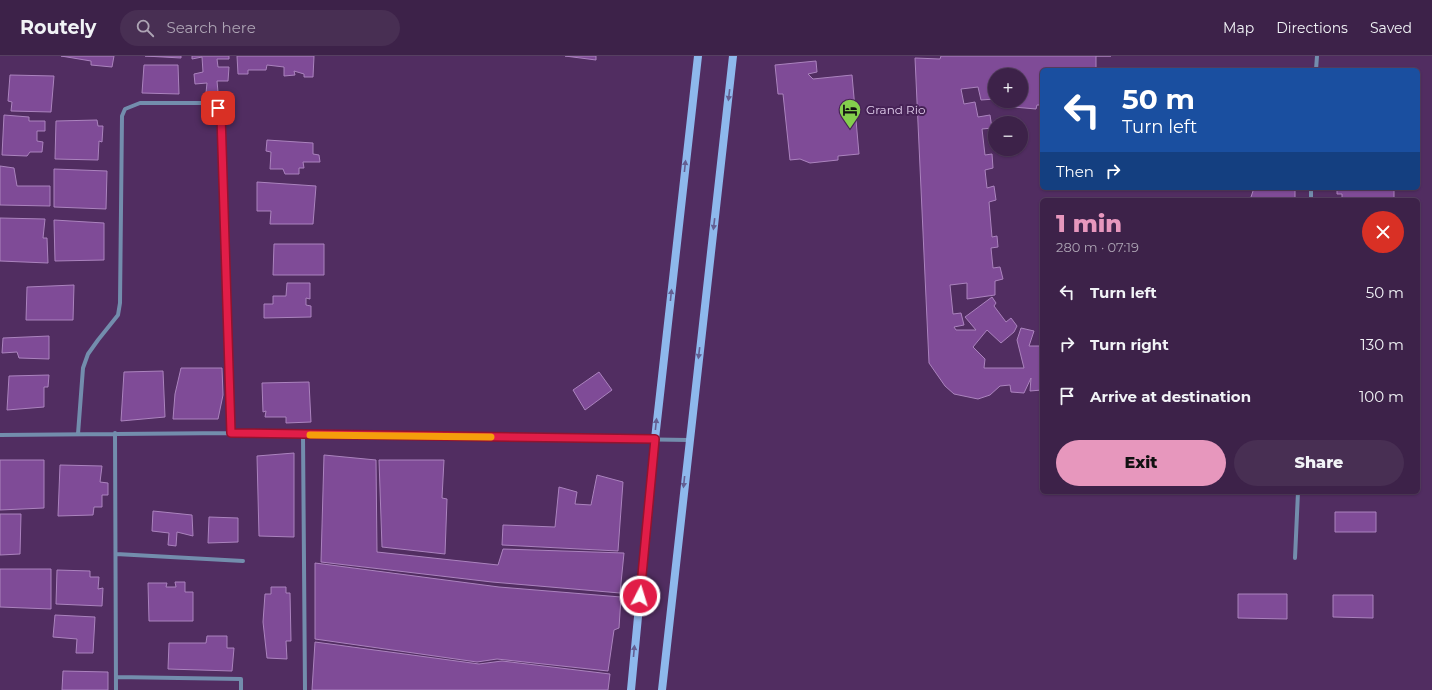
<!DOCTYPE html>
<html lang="en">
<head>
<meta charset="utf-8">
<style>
  :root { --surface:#3d2249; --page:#482f53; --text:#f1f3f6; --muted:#ada4b4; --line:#563f61; --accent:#e797bd }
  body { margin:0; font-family:Montserrat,sans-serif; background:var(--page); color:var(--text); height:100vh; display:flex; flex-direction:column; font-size:15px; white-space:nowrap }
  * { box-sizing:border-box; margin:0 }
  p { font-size:13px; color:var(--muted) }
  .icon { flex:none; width:22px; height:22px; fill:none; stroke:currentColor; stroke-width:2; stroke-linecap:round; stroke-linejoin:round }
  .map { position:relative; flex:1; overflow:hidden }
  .side { position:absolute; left:1040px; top:142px; width:380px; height:296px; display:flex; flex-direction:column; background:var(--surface); border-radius:6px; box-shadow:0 1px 3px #0004,0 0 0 1px var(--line) }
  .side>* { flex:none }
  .top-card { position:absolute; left:1040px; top:12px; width:380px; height:122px; border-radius:6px; box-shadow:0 1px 3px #0004,0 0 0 1px var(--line); background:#1a4fa0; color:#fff; overflow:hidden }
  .fabs { position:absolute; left:988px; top:12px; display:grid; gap:8px }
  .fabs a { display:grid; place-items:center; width:40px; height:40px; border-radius:50%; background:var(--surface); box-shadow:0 1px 3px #0004,0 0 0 1px var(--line); font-size:20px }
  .pin { position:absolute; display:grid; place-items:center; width:34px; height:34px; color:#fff; margin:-17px; border-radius:8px; box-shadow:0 2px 6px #0006 }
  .me { position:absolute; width:44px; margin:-22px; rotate:5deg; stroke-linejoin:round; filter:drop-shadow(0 0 3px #0008) }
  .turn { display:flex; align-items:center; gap:14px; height:84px; padding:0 16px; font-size:18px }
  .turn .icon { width:52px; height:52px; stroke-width:2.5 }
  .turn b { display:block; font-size:28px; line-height:34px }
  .then { display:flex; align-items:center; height:38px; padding:0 16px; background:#0003; gap:8px; font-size:15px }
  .round { display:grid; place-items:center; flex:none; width:42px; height:42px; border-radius:21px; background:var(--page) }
  .headline { display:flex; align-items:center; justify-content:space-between; height:68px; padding:0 16px }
  h1 { font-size:24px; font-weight:800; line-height:30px; color:var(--accent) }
  .primary-button { display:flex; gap:8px; margin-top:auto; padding:8px 16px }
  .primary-button a { flex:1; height:46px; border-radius:24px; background:var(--accent); color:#111; font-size:16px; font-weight:800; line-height:46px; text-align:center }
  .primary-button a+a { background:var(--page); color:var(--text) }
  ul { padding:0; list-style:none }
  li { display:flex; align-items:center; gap:12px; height:52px; padding:0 16px }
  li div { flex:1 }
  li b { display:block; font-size:15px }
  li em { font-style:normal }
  header { display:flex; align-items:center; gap:24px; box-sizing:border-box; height:56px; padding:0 20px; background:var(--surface); border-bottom:1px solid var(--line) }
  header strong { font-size:19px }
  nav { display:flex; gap:22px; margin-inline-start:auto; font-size:14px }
  .search { width:280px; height:36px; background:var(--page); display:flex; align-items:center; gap:10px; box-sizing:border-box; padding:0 14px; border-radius:22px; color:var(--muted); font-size:15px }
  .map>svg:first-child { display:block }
</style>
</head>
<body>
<header>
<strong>Routely</strong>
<div class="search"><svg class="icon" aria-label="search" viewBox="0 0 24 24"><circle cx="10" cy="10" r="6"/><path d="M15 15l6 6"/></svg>Search here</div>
<nav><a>Map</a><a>Directions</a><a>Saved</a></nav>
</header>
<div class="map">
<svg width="1432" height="634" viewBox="0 0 1432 634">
  <rect width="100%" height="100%" fill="#512d61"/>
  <path fill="#7f4b97" stroke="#ab83be" d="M61,0H114L112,11L91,9V5Z
    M145,0H181V2Z
    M192,0H229V3H217L218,11H229L228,25H217L218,36L206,37L207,27L195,28L194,18L203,16L202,1L192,3Z
    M237,0H314L313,21H304V18L294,15L295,19L284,20V11L267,9L266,14H248V18H238Z
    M565,0H596V4Z
    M941,0H1111H1096V14H1042V49H1037L1036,53L1002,50L1001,45H1021V19H995V43L981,44L978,31L961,33L964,48L975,46L978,61L990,59L992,72L982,73L985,99L992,98L993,112L985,114L987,132L994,130L996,144L989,146L992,181L997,180L998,191L991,192L993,212L1000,211L1003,223L995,225V239L967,243V227L950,229L953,258L961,257L964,269L954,271L956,274H976L965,261L992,241L996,247L994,250L1006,266L1011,262L1017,270L1014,276L1001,287L987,274L973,291L985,303L984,312H1024L1017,284L1021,272L1034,275L1029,290H1042V334L1030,335L1031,322L1024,337L1011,336L1010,329L1000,330L990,339L978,343L954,338L945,330L929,307L915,2L940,3Z
    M816,5L817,16L808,18L813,23L852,19L859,98L838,100V104L810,107L800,103L790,104L783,38H778L775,9Z
    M144,9H178L179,38L142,37Z
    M10,19L54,20L51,56L11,55L12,46L8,45Z
    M4,59L29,61V65H45V75H37V85L43,86L42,96H30L27,100L2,99Z
    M97,64L98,70H103L102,86L99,85L98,104L55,103L56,65Z
    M267,84L313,87V98L319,99L320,106H303L304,112H299V118H285L283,113H270L271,96L266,95Z
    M0,110L14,112L17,130H50V150L0,149Z
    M54,113L107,115L106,153L54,151Z
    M257,126L316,130L313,168H270L271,155H257Z
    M1254,132H1295V144H1250Z
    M1337,132H1394V144H1342V138H1337Z
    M0,162L45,163L43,182H47L48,207L0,205Z
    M54,164L104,167V204L55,205Z
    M274,188H324V219H273Z
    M287,227H310V243L306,242V249L311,250V261L264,262V248H273V240H286Z
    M74,229L73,264H26L27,231Z
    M49,280V303L19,302L17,296L2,297L3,282Z
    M181,312H222L223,339L218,363H173L175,338Z
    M163,315L165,361L121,365L124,316Z
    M599,316L612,334L585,354L573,334Z
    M49,319L48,331H44V351L7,354L9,320Z
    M309,326L311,366L286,367V361H265L266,355L263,356L262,327Z
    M294,397V481L259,480L257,400Z
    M324,399L376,404L377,496L498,509L503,493L624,497L620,537L492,526L321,506Z
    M0,404H44V452L0,454Z
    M379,404H444L442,442L447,443L445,498L382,491Z
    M60,409L102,410L100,426L108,427V439H102V451H94L93,459L58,460Z
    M597,419L623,426L618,495L502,489L503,469L555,471L559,431L577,436L575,448L591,449Z
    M153,455L192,459L193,480L177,476L176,490L168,489L169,477L152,475Z
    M1335,456H1376V476H1335Z
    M0,458H21L20,498L0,499Z
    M209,461L238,462V486L208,487Z
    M315,507L499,531L621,541L619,572L614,574L608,615L497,603L477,606L315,583Z
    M0,513H51V553L0,551Z
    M57,514L90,515V521H99L98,533L103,532L102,550L56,548Z
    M175,526H185V536H193V565H149L148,527H167L166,531H176Z
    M271,531H286V537H290L291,585H286L287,603L267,602L263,566L265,538H271Z
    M1238,538H1287V563L1238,562Z
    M1333,539H1373V562L1333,561Z
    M55,559L95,561L93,597H76L77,583L53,581Z
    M207,580H227V592H234L232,615L168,613L169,587H206Z
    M315,586L479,608L502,605L610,618L608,634H312Z
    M63,615L108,616V634H62Z"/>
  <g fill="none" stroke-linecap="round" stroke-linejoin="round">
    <path stroke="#738dad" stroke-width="4" d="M1316,14L1317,0
      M1311,144V132
      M115,377L116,634
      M78,378L83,312L88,298L98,284L118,259L120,247L122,60L125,53L140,47H207L218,52L221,59L231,377
      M0,379L231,377L689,384
      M303,379L305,634
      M116,498L243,505
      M1295,502L1298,436
      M116,621L241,623V634"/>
    <path stroke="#8eb8ec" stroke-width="8" d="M631,634L655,383L698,0
      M662,634L733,0"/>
  </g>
  <defs><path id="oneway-solid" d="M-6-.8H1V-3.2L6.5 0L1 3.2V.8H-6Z"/></defs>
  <g fill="#635e92">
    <use href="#oneway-solid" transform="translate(729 39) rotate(97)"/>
    <use href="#oneway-solid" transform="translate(685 110) rotate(-84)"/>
    <use href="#oneway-solid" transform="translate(714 168) rotate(97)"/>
    <use href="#oneway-solid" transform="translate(671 239) rotate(-84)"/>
    <use href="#oneway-solid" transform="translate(699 297) rotate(97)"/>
    <use href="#oneway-solid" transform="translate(656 368) rotate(-84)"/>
    <use href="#oneway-solid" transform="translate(684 426) rotate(96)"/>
    <use href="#oneway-solid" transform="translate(634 595) rotate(-85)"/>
  </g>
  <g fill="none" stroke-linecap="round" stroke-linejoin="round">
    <g stroke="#92132f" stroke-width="10">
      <path id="route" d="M218,52L221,59L231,377L655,383L640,540"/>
    </g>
    <use href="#route" stroke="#e11d48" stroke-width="7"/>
    <path stroke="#f59e0b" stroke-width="7" d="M310,379L491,381"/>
  </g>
  <defs>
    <g id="hotel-pin" transform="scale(1.15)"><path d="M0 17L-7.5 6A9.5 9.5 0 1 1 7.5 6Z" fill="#84cf4d" stroke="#462256"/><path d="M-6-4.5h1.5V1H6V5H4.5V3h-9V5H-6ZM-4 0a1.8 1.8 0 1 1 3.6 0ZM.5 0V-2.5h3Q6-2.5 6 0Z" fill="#111"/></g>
  </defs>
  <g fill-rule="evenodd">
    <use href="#hotel-pin" x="850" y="54"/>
  </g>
  <g text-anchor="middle" stroke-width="4" stroke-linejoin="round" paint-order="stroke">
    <g font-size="12" fill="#e1cdec" stroke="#462256" text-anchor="start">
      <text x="866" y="58">Grand Rio</text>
    </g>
  </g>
</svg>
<div class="fabs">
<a>+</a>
<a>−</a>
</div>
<div class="pin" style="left:218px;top:52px;background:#d93025"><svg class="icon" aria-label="arrive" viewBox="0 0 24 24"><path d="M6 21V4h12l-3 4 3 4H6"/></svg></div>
<svg class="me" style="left:640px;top:540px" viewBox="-20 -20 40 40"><circle r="17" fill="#e11d48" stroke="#fff" stroke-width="3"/><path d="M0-11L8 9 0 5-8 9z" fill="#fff"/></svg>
<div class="top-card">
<div class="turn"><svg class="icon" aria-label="left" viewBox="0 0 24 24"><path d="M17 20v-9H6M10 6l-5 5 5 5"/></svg><div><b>50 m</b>Turn left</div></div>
<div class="then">Then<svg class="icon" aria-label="right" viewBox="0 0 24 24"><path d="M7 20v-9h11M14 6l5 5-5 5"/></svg></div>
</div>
<section class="side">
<div class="headline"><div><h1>1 min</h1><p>280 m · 07:19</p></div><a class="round" style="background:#d93025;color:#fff"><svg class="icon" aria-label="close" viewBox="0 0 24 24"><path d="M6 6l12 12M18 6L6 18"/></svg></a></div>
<ul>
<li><svg class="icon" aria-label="left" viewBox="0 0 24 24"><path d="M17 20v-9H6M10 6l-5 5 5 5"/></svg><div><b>Turn left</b></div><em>50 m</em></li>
<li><svg class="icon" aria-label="right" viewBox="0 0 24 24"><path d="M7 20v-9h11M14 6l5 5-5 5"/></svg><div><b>Turn right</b></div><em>130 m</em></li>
<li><svg class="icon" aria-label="arrive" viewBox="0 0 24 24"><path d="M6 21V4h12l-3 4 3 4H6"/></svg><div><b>Arrive at destination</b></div><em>100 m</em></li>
</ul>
<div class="primary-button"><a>Exit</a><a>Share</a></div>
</section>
</div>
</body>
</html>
